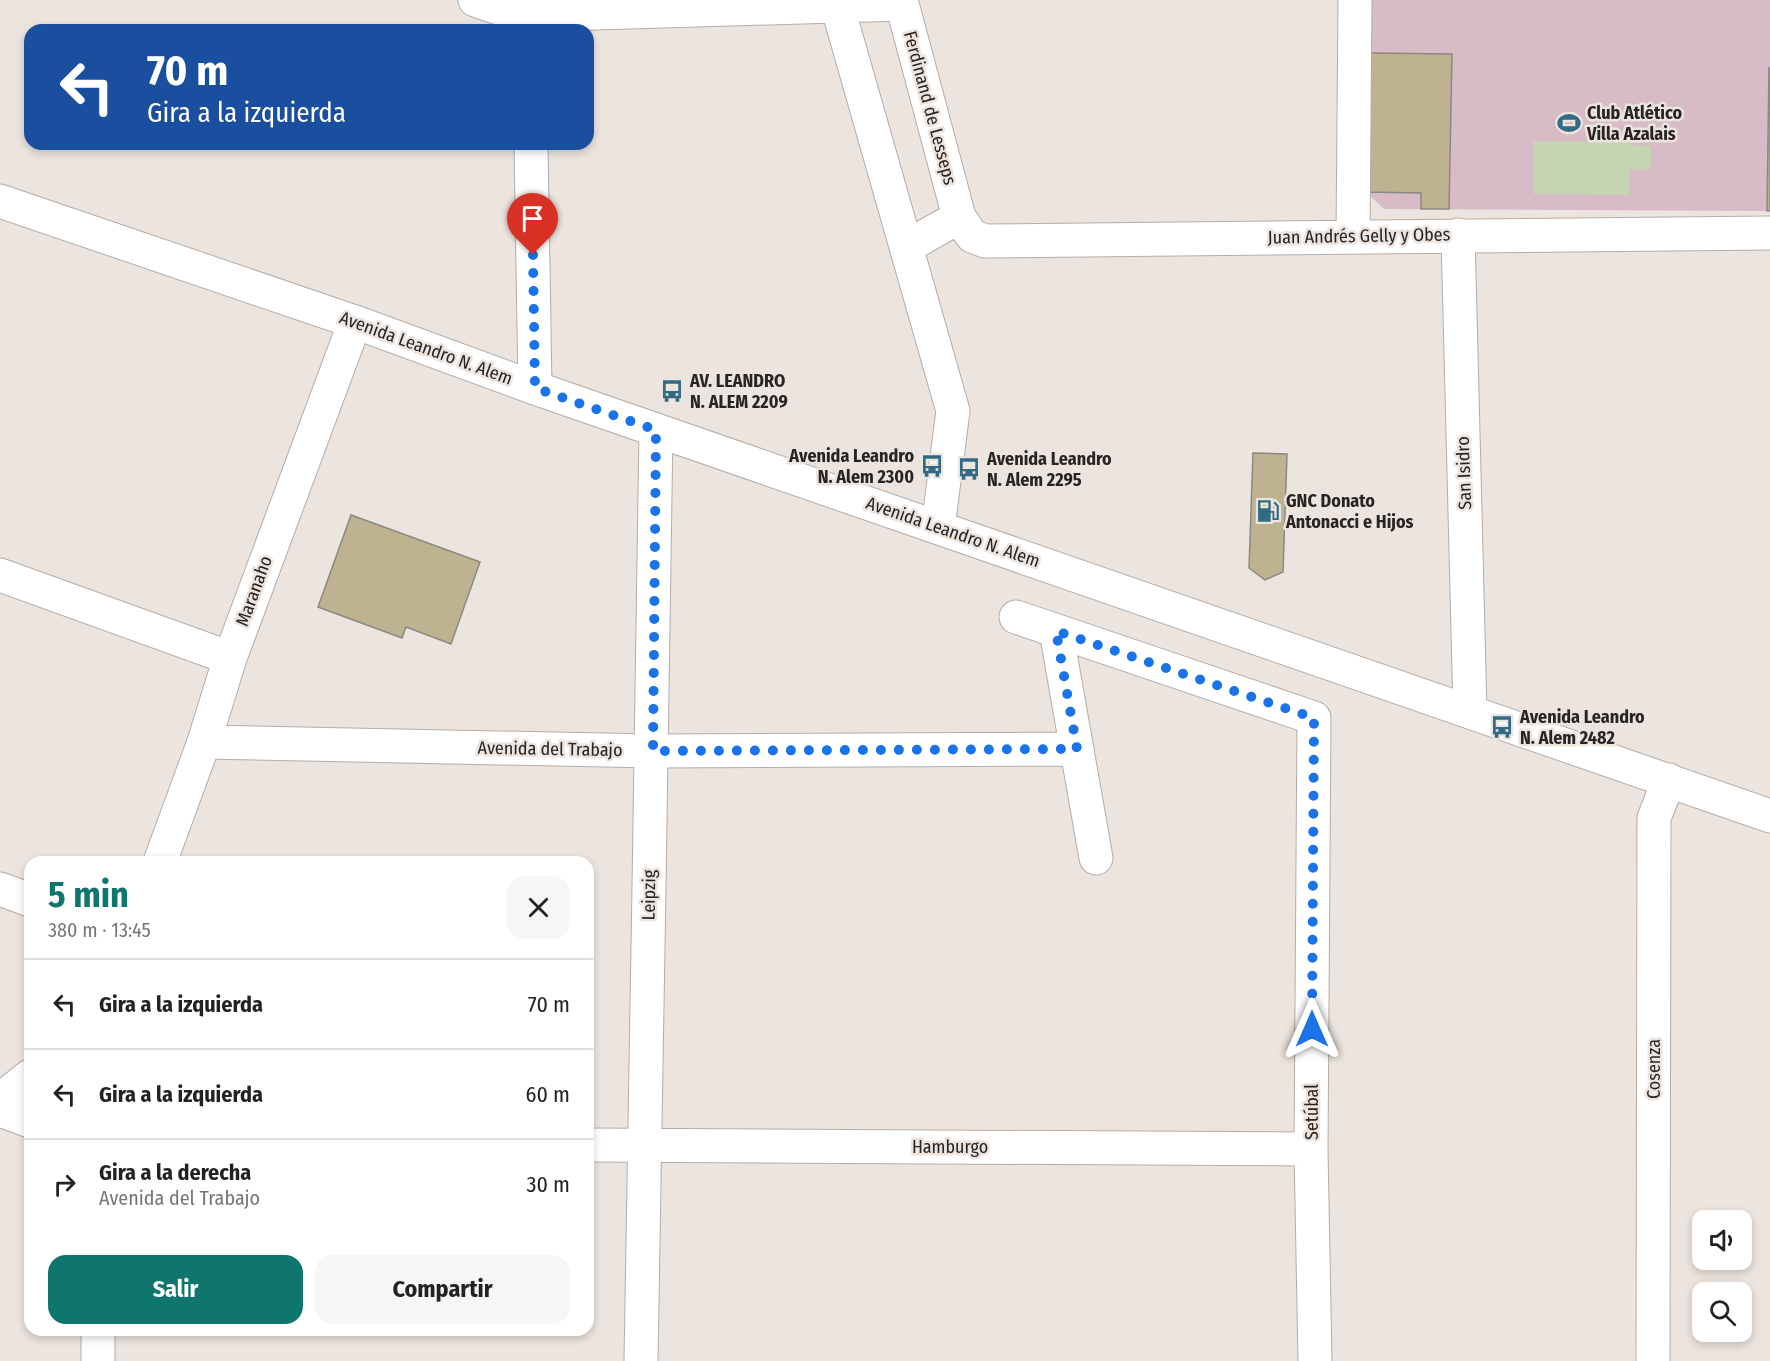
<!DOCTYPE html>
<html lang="es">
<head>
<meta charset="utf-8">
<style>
  :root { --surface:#fff; --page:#f6f6f6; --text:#222; --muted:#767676; --line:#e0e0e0; --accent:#0f766e }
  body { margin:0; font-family:"Fira Sans Condensed",sans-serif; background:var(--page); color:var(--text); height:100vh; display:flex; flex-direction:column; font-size:22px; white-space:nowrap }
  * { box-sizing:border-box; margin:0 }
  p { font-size:20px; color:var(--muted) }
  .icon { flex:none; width:33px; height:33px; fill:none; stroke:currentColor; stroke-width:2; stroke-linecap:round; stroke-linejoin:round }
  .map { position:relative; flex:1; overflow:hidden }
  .drawer { position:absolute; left:24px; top:856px; width:570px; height:480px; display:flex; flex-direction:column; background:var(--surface); border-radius:18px; box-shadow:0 3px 9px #0003 }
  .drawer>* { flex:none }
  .banner { position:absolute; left:24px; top:24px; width:570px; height:126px; border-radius:18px; box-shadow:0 3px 9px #0003; background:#1a4fa0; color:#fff; overflow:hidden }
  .fabs { position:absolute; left:1692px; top:1210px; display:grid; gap:12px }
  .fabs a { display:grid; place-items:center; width:60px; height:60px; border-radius:12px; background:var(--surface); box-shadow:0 3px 9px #0003; font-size:30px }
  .pin { position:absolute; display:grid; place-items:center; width:51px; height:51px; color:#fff; margin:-62px -26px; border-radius:50% 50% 50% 0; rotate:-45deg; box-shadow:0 0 6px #0007 }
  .pin .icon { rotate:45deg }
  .me { position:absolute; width:66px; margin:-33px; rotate:0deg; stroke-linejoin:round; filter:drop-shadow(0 0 4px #0008) }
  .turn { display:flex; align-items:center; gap:21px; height:126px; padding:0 24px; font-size:27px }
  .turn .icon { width:78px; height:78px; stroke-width:2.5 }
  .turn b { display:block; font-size:42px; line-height:51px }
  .round { display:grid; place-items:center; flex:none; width:63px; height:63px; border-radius:18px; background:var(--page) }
  .head { display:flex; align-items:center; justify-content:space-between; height:102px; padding:0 24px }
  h1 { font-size:36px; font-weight:700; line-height:45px; color:var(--accent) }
  .action { display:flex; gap:12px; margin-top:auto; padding:12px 24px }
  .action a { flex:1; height:69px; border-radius:18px; background:var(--accent); color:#fff; font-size:24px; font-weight:700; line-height:69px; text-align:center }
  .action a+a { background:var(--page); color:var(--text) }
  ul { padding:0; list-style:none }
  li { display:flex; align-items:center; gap:18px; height:90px; padding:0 24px; border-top:2px solid var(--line) }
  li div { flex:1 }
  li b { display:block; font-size:22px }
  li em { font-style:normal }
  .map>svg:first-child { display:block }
</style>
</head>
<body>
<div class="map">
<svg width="1770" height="1361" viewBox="0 0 1770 1361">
  <rect width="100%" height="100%" fill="#ece4de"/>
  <path fill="#d7bbc7" d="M1370,0H1770V211L1384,209L1366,192Z"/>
  <path fill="#c5d4b2" d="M1533,141H1629L1630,145L1651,146V169L1629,170V195L1533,194Z"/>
  <path fill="#beb390" stroke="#8b8981" stroke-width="1.5" d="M1369,53L1452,54L1449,209H1421V193L1366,192Z
    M1769,68H1770V211H1767Z
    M1253,453L1287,454L1283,572L1265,580L1249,568Z
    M351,515L480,562L451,644L406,627L402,638L318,607Z"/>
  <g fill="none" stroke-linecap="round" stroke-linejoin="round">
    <g stroke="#b4ada8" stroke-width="35">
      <path id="minor" d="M475,0L495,7L529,15L902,4
        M901,0L959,217L972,236L985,241L1770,233
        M837,5L953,411L938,527
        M531,144L535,388
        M1458,235L1470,711
        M1353,236L1355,0
        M906,247L959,217
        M0,575L230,658
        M1016,617L1314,718L1311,1149L1315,1361
        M1056,631L1096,858
        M204,742L653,751L1077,749
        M160,862L204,742L230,658L355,322
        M0,889L30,900
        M0,1100L30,1076
        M0,1110L30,1121
        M588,1145L1311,1149
        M98,1361V1330
        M641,1361C645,1051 653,740 656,430
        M1653,1361L1654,818L1669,780"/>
    </g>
    <g stroke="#b4ada8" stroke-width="35">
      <path id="major" d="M0,201L355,322L535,388L1770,816"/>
    </g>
    <use href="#minor" stroke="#fff" stroke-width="33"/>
    <use href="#major" stroke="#fff" stroke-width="33"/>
  </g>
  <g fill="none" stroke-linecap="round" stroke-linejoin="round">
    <path stroke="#1a73e8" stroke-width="10" stroke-dasharray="0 18" d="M533,255L535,388L656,430L653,751L1077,749L1056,631L1314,718L1312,1029"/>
  </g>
  <defs>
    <g id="stadium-bare" transform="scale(1.8)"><path d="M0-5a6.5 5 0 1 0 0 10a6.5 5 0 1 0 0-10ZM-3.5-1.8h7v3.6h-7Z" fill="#326c84" stroke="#ece4de" stroke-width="2.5" paint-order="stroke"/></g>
    <g id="bus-bare" transform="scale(1.8)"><path d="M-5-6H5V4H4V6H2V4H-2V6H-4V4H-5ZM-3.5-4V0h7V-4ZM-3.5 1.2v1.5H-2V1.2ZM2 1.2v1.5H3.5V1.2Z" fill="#326c84" stroke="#ece4de" stroke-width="2.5" paint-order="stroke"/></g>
    <g id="fuel-bare" transform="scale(1.8)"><path d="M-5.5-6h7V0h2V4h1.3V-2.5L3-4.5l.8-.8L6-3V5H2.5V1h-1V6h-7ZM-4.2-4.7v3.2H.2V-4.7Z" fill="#326c84" stroke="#ece4de" stroke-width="2.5" paint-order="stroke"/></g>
  </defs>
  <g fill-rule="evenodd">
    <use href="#stadium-bare" x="1569" y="123"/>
    <use href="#bus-bare" x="672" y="391"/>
    <use href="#bus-bare" x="932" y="466"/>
    <use href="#bus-bare" x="969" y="469"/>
    <use href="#fuel-bare" x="1268" y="511"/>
    <use href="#bus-bare" x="1502" y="727"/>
  </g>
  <g text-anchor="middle" stroke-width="5" stroke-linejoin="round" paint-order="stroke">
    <g font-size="18" fill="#272422" stroke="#ece4de">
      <text transform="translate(930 108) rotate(75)" y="6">Ferdinand de Lesseps</text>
      <text transform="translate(1359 236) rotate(-1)" y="6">Juan Andrés Gelly y Obes</text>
      <text transform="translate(426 348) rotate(20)" y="6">Avenida Leandro N. Alem</text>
      <text transform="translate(1464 473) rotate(-92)" y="6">San Isidro</text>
      <text transform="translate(953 532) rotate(19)" y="6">Avenida Leandro N. Alem</text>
      <text transform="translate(254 591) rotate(-70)" y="6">Maranaho</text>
      <text transform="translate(550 749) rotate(1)" y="6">Avenida del Trabajo</text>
      <text transform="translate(649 895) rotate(-89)" y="6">Leipzig</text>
      <text transform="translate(1654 1069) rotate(-90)" y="6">Cosenza</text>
      <text transform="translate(1312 1112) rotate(-90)" y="6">Setúbal</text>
      <text x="950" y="1153">Hamburgo</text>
    </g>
    <g font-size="18" font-weight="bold" fill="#272422" stroke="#ece4de" text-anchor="start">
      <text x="1587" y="119">Club Atlético<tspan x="1587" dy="21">Villa Azalais</tspan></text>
      <text x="690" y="387">AV. LEANDRO<tspan x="690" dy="21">N. ALEM 2209</tspan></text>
      <text x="914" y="462" text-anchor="end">Avenida Leandro<tspan x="914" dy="21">N. Alem 2300</tspan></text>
      <text x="987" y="465">Avenida Leandro<tspan x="987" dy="21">N. Alem 2295</tspan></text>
      <text x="1286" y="507">GNC Donato<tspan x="1286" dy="21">Antonacci e Hijos</tspan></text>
      <text x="1520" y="723">Avenida Leandro<tspan x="1520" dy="21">N. Alem 2482</tspan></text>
    </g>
  </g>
</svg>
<div class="fabs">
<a><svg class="icon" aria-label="sound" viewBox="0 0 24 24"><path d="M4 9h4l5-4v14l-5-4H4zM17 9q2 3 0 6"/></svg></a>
<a><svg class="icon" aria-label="search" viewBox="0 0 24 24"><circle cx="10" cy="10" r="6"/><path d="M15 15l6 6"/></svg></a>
</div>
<div class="pin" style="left:533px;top:255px;background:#d93025"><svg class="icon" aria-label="arrive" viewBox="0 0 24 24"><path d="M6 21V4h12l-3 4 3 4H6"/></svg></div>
<svg class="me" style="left:1312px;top:1029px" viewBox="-20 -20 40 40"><path d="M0-17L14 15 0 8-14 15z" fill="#1a73e8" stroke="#fff" stroke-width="4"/></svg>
<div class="banner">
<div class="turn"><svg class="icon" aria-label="left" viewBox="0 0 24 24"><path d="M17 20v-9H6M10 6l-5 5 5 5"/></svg><div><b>70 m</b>Gira a la izquierda</div></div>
</div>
<section class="drawer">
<div class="head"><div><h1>5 min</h1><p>380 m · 13:45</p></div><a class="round"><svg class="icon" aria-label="close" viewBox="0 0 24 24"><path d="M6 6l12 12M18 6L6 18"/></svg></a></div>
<ul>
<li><svg class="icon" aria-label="left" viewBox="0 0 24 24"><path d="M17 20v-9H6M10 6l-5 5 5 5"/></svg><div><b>Gira a la izquierda</b></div><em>70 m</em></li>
<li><svg class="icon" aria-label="left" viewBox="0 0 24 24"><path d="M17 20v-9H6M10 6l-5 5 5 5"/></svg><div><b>Gira a la izquierda</b></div><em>60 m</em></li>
<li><svg class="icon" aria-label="right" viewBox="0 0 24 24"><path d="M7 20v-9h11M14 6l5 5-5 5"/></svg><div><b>Gira a la derecha</b><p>Avenida del Trabajo</p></div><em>30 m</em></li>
</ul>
<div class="action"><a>Salir</a><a>Compartir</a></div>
</section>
</div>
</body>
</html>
